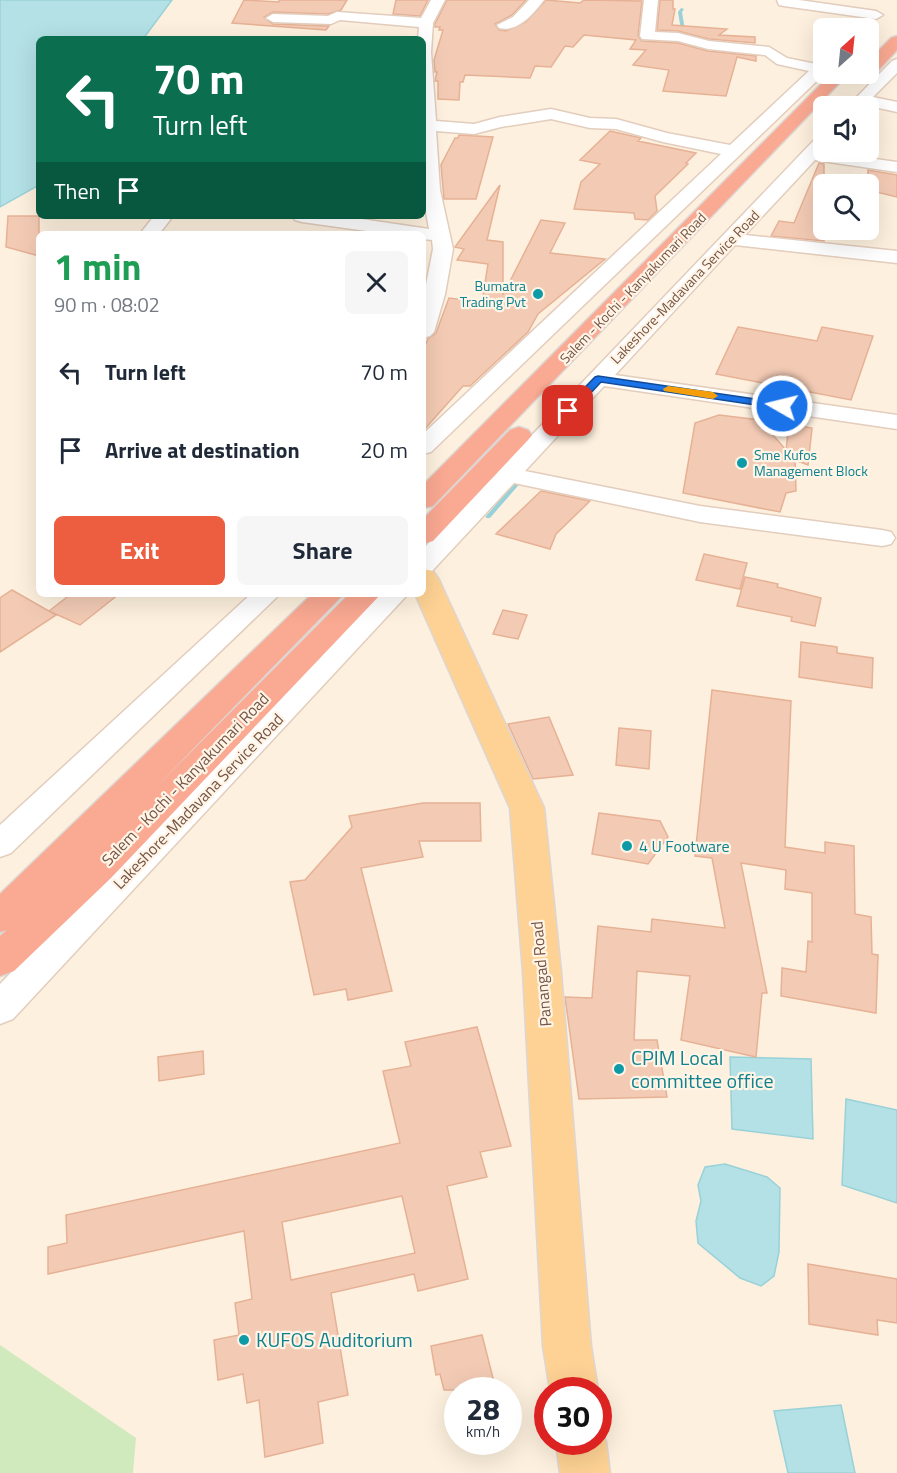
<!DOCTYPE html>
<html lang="en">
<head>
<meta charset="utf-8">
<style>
  :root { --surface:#fff; --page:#f6f6f7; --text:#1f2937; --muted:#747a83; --accent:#ec5e3f }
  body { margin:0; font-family:"Titillium Web",sans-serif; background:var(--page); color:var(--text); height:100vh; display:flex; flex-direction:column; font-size:22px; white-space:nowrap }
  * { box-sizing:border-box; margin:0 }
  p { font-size:20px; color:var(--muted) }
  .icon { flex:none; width:33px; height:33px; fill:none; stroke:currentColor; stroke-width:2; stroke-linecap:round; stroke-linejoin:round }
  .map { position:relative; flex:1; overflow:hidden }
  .side { position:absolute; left:36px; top:231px; width:390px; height:366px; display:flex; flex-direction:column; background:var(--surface); border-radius:9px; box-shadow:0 6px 24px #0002 }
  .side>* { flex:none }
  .hud { position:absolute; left:36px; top:36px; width:390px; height:183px; border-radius:9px; box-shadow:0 6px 24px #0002; background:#0b6e4f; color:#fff; overflow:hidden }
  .needle { width:39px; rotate:27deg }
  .fabs { position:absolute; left:813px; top:18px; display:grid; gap:12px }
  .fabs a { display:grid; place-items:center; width:66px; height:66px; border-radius:9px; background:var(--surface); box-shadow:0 6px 24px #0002; font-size:30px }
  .speed { position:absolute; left:444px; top:1377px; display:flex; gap:12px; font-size:30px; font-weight:700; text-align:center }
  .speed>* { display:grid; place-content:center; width:78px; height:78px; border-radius:50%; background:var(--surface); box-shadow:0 6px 24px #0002; line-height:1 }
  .speed small { font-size:15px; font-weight:400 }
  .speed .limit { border:9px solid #d22; background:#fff; color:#111 }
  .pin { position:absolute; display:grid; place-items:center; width:51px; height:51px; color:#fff; margin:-26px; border-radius:12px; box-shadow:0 3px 9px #0006 }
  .me { position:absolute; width:66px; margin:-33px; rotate:278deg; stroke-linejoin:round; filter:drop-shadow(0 0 4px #0008) }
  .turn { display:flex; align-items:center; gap:21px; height:126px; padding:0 18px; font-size:27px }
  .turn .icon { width:78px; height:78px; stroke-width:2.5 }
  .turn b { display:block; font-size:42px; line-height:51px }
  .then { display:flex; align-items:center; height:57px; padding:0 18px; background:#0003; gap:12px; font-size:22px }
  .round { display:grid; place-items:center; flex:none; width:63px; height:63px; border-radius:9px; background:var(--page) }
  .summary { display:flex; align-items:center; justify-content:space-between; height:102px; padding:0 18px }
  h1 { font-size:36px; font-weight:700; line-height:45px; color:#1e9e55 }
  .primary-button { display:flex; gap:12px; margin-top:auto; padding:12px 18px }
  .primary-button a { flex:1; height:69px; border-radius:9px; background:var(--accent); color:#fff; font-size:24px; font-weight:700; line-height:69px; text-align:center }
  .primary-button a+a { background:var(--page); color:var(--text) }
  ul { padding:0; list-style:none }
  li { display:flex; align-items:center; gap:18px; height:78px; padding:0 18px }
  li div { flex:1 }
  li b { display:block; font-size:22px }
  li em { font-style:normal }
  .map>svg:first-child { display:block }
</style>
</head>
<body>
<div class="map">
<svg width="897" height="1473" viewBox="0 0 897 1473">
  <rect width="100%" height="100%" fill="#fdf0de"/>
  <path fill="#d1eabd" d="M0,1345L136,1438L133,1473H0Z"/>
  <path fill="#b3e1e6" stroke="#99d1d8" stroke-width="1.5" d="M0,0H172L143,39H39V185L0,207Z
    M730,1057L811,1059L813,1139L732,1129Z
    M846,1099L897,1110V1203L842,1185Z
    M725,1164L767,1177L780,1188L779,1252L774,1276L761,1286L740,1278L698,1243L696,1221L701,1201L698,1185L705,1167Z
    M841,1405L855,1473H788L774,1411Z"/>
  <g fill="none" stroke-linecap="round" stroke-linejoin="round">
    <path fill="#99d1d8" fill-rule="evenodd" d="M681,8L684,9L682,12L685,30L683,31L681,30L678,12Z
      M521,477L523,478V480L490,518H486V516L519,478Z"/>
  </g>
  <path fill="#f3cbb5" stroke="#e6b195" stroke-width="1.5" fill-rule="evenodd" d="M244,0L279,2V0H347L341,10L328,14L273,12L264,17L273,24L329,26L326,30L232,23Z
    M396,0H428L420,16L393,14Z
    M447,0H526L512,15L495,24L499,30L506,31L526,22L546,0L580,3L584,0L642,1L638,36L642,41L678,43L708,51L756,56V61L737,57L726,96L663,91L669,70L633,65L646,50L630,49L636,40L584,35L573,47L565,46L551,67L535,66L530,78L465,75L463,82H460L459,100L438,99V81H435L437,72H435L434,60L443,30H439L440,27H435V24Z
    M660,0H673V9H675L672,25L727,29L719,35L755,37V43L709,39L678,31L657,30Z
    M610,131L641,138L638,141L696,153L686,163L688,164L655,196L657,211L648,220L635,219L634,213L574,209L581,182L600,164L580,160Z
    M459,135L493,137L476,199H444L441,165L455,138H458Z
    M819,163L824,164V241L771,236L779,221L794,223Z
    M868,170L897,175V197L868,190Z
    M500,185L487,240L503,242V295L541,220L565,223L550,253L605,259L538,314L528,332L470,386H463L423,431V350L428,339L436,333L449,298L482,302L488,264L457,260L464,249L455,247Z
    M8,216H39V256L6,247Z
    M738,327L817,341L822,327L873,336L851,400L716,374Z
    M719,415L760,420L786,450L789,424L812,428L808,465L795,460L796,491L786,493L780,512L683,493L695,423Z
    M541,491L590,501L556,534L550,549L496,534Z
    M704,554L747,563L740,589L696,580Z
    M745,577L778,584L777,587L821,598L815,626L791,621L792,617L737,606Z
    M12,590L56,615L0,652V598Z
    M71,594H119L80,625L49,611Z
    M503,610L527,615L518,639L493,634Z
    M801,642L837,647V653L873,658L872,688L799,677Z
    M712,690L791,701L785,847L825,853V842L854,846L855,914L871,917L872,954L878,955L876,1013L781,996L782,968L806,972L808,941L812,942V893L785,889L786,870L741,863L767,993H762L756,1057L681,1040L690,976L637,971L634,1040H657L667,1097L579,1099L565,997L592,998L598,926L651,932L652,919L725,928L712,858L695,856Z
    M549,717L573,775L533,779L508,724Z
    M619,728L651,731L649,769L616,765Z
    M423,803H480L481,841H419L423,857L361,868L392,991L348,1000L346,989L314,995L290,882L305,880L352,827L349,816Z
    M599,813L660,821L668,837L648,864L592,854Z
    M477,1027L511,1146L480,1152L487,1177L447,1186L468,1279L418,1291L414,1274L331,1293L348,1395L318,1402L323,1443L265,1457L259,1400L247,1403L243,1374L218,1380L214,1340L239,1335L235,1303L252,1299L244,1231L48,1274V1247L67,1243L66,1215L400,1143L383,1071L411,1066L405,1042ZM402,1196L415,1253L291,1280L282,1222Z
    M203,1051L204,1074L159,1081L158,1057Z
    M808,1264L897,1279V1323L877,1320L878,1335L809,1324Z
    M482,1335L496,1390H444L440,1374L436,1375L431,1346Z"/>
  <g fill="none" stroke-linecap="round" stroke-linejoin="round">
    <g stroke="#e3cdbd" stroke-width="3">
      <path id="minor" d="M431,0H445L433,23L431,52L436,121L474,124L500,117L551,109L590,118L616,119L667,133L730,145L809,71L777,64L765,55L708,49L678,41L642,39L640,36L644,0H658L655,32L678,33L709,41L769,47L787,58L816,64L824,61V74L431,452L423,454V434L721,154L663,142L616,129L590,128L551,119L501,127L474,134L436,131L440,190L453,249L445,294L434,332L430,336L423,338V300L433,249L432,240L423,239V234H388L302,222L295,220L293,216H341L429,229L423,195V39H418L419,27L340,20L331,24L273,22L266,18L273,14L328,16L337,12L421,18Z
        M529,0H544C534,13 518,33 499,28L497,25L513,17Z
        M777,0H799L876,11L883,15L876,19L784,6L779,5Z
        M897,59V73L873,97L897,102V112L865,105L848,106L892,61Z
        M824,135V152L897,162V172L815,160L745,235L897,251V263L735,245L615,375L897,415V429L604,386L525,471L700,506L882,530L891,532L895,538L891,544L882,546L700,522L514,483L432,571L423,573V549L818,136Z
        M154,216H173L159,234H140Z
        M251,594H280L11,853L0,857V825Z
        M380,594H408L13,1019L0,1024V984Z"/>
    </g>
    <g stroke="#ddd6d3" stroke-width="3">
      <path id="major" d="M423,569L433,571L438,578L544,808L561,972L591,1346L598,1390H550L543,1346L523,972L510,808L415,594H423Z
        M599,1424L606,1442L610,1473H560L556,1442H598Z"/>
    </g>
    <g stroke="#ddd6d3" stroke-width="3">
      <path id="highway" d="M897,36V50L874,75H862L868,74V61L891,38Z
        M831,74H848L433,506L423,508V485Z
        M519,427L528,430L532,435L528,440L433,541L423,544V519L510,430Z
        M312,594H344L154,789L349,594H381L111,878L14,971L0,976V936L7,930L0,932V894Z"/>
    </g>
    <use href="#minor" fill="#fff" fill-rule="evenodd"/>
    <use href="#major" fill="#fed294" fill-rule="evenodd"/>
    <use href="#highway" fill="#faa992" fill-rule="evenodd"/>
  </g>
  <path fill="#1a73e8" stroke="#114b97" stroke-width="1.5" d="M598,376L782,403L787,406L782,409L601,382L572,413H564V409L595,377Z"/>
  <path fill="#f59e0b" d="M668,386L713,392L718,396L713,399L664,391L663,389Z"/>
  <g fill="#0f9aa8" stroke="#fff4e5" stroke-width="2">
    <circle cx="538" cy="294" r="6"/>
    <circle cx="742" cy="463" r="6"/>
    <circle cx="627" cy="846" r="6"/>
    <circle cx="619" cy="1069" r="6"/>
    <circle cx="244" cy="1340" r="6"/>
  </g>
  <g text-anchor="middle" stroke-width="4.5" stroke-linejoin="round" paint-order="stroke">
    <g font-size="14" fill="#0d838f" stroke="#fff4e5" text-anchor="end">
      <text x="526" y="291">Bumatra<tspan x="526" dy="16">Trading Pvt</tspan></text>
      <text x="754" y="460" text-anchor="start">Sme Kufos<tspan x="754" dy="16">Management Block</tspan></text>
    </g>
    <g font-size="14" fill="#735446" stroke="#fff4e5">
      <text transform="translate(685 287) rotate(-46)" y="5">Lakeshore-Madavana Service Road</text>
      <text transform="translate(633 288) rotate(-46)" y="5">Salem - Kochi - Kanyakumari Road</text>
    </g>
    <g font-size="16" fill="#735446" stroke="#fff4e5">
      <text transform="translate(185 779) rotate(-46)" y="6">Salem - Kochi - Kanyakumari Road</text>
      <text transform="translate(198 801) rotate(-46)" y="6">Lakeshore-Madavana Service Road</text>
      <text transform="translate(541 974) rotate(-95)" y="6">Panangad Road</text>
    </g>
    <g font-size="16" fill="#0d838f" stroke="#fff4e5" text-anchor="start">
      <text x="639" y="852">4 U Footware</text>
    </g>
    <g font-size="20" fill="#0d838f" stroke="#fff4e5" text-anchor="start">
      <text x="631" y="1065">CPIM Local<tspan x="631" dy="23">committee office</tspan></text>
      <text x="256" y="1347">KUFOS Auditorium</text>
    </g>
  </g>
</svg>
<div class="fabs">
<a><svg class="needle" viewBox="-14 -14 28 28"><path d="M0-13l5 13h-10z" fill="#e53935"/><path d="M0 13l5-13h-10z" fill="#747a83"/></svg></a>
<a><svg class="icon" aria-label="sound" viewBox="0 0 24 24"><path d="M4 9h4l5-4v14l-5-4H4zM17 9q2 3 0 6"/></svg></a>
<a><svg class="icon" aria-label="search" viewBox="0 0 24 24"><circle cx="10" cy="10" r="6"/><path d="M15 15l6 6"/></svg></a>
</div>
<div class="speed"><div>28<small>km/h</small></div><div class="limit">30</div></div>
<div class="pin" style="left:568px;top:411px;background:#d93025"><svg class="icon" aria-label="arrive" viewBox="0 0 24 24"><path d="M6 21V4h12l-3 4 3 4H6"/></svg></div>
<svg class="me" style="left:782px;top:406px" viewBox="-20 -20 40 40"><circle r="17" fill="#1a73e8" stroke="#fff" stroke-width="3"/><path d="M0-11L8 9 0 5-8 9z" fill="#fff"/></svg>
<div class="hud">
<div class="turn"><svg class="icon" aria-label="left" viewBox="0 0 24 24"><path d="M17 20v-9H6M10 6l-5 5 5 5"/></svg><div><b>70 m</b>Turn left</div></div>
<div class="then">Then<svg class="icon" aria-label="arrive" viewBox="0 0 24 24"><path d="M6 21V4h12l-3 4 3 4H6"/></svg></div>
</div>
<section class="side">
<div class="summary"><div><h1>1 min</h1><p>90 m · 08:02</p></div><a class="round"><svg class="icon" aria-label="close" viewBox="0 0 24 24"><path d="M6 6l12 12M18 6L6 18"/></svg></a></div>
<ul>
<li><svg class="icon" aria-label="left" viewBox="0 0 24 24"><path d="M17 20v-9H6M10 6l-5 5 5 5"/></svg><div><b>Turn left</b></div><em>70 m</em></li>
<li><svg class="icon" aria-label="arrive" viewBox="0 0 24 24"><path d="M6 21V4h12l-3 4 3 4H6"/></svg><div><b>Arrive at destination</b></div><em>20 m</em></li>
</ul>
<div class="primary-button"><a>Exit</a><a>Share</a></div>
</section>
</div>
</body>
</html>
